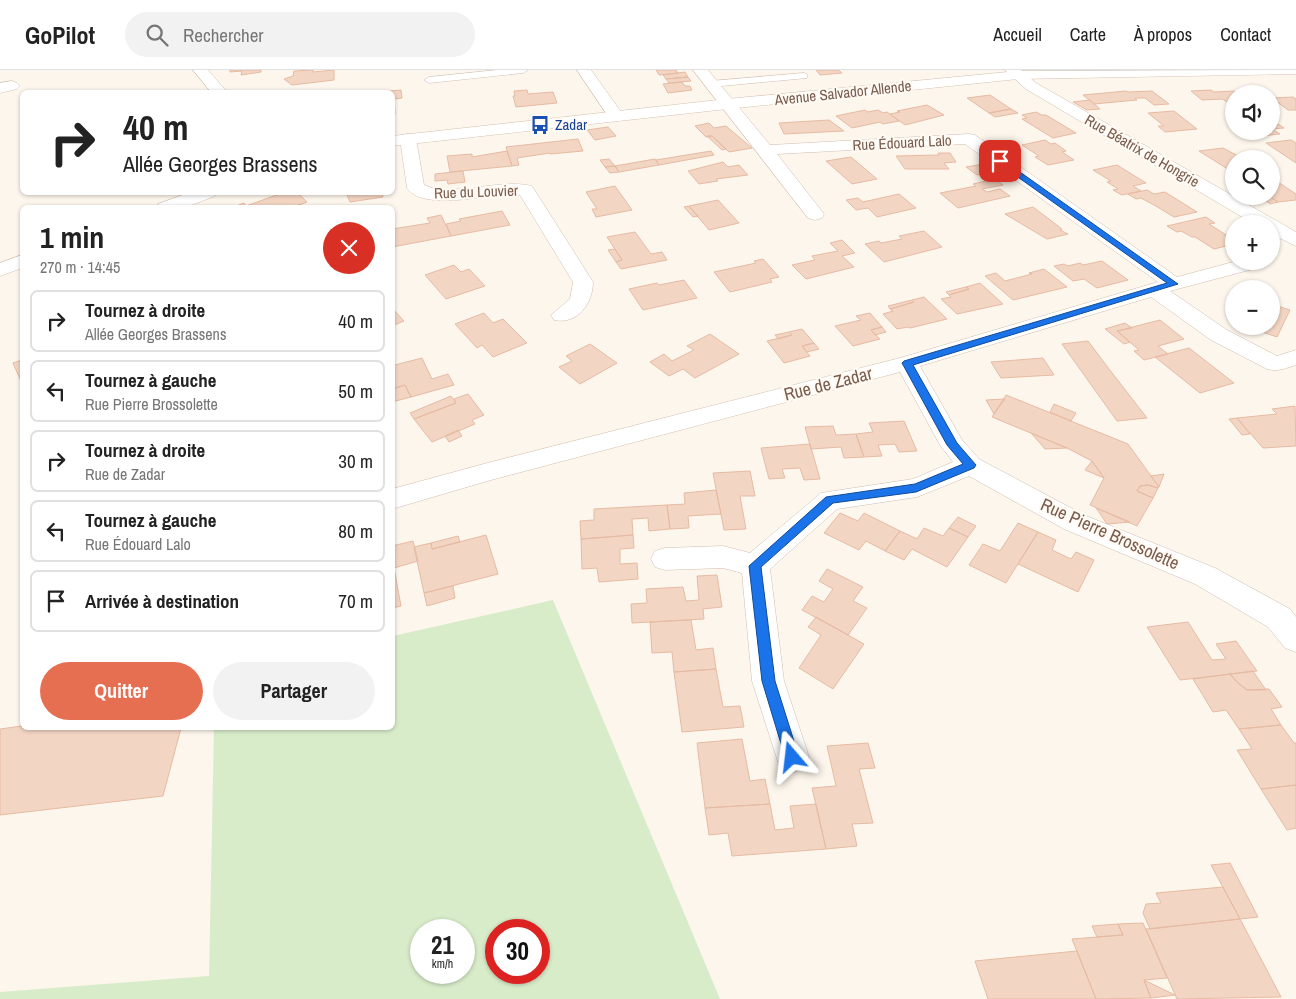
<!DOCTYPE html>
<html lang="fr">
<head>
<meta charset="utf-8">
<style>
  :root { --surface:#fff; --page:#f2f2f2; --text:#222; --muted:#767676; --line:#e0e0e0; --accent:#e76f51 }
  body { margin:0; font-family:"Archivo Narrow",sans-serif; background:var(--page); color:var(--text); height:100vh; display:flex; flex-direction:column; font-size:19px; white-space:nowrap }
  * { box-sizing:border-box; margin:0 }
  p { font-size:16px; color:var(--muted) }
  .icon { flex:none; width:28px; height:28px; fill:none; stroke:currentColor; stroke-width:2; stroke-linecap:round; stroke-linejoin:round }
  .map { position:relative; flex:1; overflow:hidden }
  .side { position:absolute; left:20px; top:135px; width:375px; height:525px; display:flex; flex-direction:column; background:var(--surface); border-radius:8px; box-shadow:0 1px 4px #0004 }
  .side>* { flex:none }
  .hud { position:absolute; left:20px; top:20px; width:375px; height:105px; border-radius:8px; box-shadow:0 1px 4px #0004; background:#fff; color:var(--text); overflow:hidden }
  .buttons { position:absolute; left:1225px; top:15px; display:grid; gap:10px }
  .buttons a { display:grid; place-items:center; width:55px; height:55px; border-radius:50%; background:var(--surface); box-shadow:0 1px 4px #0004; font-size:25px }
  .speed { position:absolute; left:410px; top:849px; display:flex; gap:10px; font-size:25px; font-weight:700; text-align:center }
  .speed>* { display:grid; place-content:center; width:65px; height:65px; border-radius:50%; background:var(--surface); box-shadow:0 1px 4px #0004; line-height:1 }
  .speed small { font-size:12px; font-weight:400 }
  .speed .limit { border:8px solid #d22; background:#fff; color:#111 }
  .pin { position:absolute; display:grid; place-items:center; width:42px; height:42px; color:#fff; margin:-21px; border-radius:10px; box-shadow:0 2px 8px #0006 }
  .me { position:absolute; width:55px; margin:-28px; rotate:343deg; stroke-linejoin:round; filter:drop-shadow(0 0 4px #0008) }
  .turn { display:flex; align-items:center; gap:18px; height:105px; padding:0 20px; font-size:22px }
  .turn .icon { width:65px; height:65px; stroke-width:2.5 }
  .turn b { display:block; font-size:35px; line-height:42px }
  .round { display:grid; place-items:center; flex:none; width:52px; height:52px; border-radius:26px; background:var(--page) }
  .overview { display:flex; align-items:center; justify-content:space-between; height:85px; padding:0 20px }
  h1 { font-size:30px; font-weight:700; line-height:38px }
  .action { display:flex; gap:10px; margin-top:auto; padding:10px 20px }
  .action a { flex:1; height:58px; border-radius:30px; background:var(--accent); color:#fff; font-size:20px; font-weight:700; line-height:58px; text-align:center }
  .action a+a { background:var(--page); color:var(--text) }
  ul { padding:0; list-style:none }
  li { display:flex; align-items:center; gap:15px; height:62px; margin:0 10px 8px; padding:0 10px; border:2px solid var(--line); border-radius:8px }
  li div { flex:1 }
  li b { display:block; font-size:19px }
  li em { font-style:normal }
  header { display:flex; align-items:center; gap:30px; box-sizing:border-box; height:70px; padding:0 25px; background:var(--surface); border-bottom:1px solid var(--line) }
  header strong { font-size:24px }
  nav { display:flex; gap:28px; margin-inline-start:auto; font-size:18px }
  .search { width:350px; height:45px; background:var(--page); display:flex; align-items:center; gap:12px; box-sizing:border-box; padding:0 18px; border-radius:28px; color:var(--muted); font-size:19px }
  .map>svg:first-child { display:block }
</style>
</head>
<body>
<header>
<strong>GoPilot</strong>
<div class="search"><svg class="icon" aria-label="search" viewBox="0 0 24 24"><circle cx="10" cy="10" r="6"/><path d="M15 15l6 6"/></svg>Rechercher</div>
<nav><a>Accueil</a><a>Carte</a><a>À propos</a><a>Contact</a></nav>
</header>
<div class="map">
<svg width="1296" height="929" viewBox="0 0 1296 929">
  <rect width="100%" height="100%" fill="#fdf6ec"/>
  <path fill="#d8ecc9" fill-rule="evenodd" d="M553,530L720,929H0V922L209,906L214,658H392L393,566ZM421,860H464V902H421ZM496,860H539V902H496Z"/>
  <path fill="#f3d5c3" stroke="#e6bba3" d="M230,0H261V2L241,5L242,1L230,2Z
    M313,0V2L334,0V10L292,15L284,9L293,6L294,1Z
    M656,0H676L678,3L659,5Z
    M816,0H839L842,3L820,5Z
    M685,2L688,7L666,9L663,5Z
    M688,7L691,11L669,13L666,9Z
    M682,12L685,16H690L692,20L668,23L663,14Z
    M401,20L402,28L394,29L395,44H392V22H379Z
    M527,20L528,24L553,22L557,33L516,37L513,26H515L514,21Z
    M1211,20L1214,22L1234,21L1239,24H1234V33H1229L1222,29L1202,30L1191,21Z
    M1126,21L1128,22L1152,21L1169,34L1154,35L1145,28H1135L1137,30L1094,34L1083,25Z
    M990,25L1011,39L989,43L967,28Z
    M1293,27L1296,29V40H1288L1272,28Z
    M1090,30L1100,39L1087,40L1073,32Z
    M927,35L944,45L905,55L890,44L900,42L897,41Z
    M1011,39L1018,43L995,47L989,43Z
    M865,40L868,42L878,40L883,43L887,42L899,51L883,54L880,52L852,58L836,46Z
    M1174,41L1197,59L1165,62L1158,56H1164L1148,43Z
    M1036,42L1042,45H1046L1076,63L1053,68L1022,49L1027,48L1022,45Z
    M1271,49L1284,58L1272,59L1280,64L1261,66L1255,61H1271Z
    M829,50L844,61L784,64L779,53Z
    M709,53L714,58L726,56L752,78L729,82L712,66L706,67L695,56Z
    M608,57L616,66L595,70L587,60Z
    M707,66H712L726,79L722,80Z
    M578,69L583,81L550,84V83L517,88L519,95L512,96L506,77Z
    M1045,70L1051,74L1055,73L1066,81L1062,82L1074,90L1048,95L1035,87L1039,86L1022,75Z
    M1291,70L1296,73V93L1266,73Z
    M1223,78L1244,89H1234V103L1199,81Z
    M507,81L512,96L450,102L447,86L472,84V87Z
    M711,81L714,85L659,95L656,90Z
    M938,83H950L956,92L944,93L949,99H905L896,86L939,85Z
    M851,87L877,109L852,114L826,91Z
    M609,89L615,96L605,97L600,90Z
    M655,89L659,95L619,102L615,96Z
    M723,92L728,97L739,95L748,105L716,109L718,111L699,114L688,101Z
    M987,93L997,100L988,102L978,95Z
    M978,95L988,102L977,105L966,97Z
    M1117,95L1146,113L1133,116L1141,121L1122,125L1113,120L1118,119L1107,112L1111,111L1093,100Z
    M615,96L619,102L610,103L605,97Z
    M463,101L465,112L448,114L447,110L435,111V104Z
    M1272,108L1296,124V130L1278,132L1269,126H1271Z
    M995,109L1003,115L982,119L987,122L1000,119L1010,126L958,138L940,123L976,116L973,114Z
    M615,116L632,140L596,147L592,139H597L586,122Z
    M1147,120L1154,124L1165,122L1197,142L1174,147L1154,135L1141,128L1136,129L1128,124Z
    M285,122H297L307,132L291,138H231L244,133L246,136Z
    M346,122H382L383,127L350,132Z
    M899,124L916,138L877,147L868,138L856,140L846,130L858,128L863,132Z
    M1260,126H1269L1278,132L1270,134Z
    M718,130L739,153L709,160L689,136Z
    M689,136L698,146L693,147L684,137Z
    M1033,137L1062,159L1060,160L1068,164L1047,169L1005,144Z
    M502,141L510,155L451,166L446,154L461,151L459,149Z
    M441,145L451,166L392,177V159L430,153L427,148Z
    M1206,147L1215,153L1209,154L1234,170V174L1214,179L1195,167H1192L1181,161L1177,162L1167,156Z
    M924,161L942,177L884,192L865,174L879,171L881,173L902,169L899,166Z
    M635,162L651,184L662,182L667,190L621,199L616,192L622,190L607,167Z
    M842,170L855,183L842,186L854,197L806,209L792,195L815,190L812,186L838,181L830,173Z
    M615,179L622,190L616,192L608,180Z
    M763,189L779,207L770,209L772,212L730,222L714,202L756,193L754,191Z
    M1102,191L1128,210L1097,218L1084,209L1073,211L1054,196L1064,194L1068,196L1080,193L1083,195Z
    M454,195L461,202L469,199L485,216L446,229L425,205Z
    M1044,199L1067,217L1013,230L985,206L996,203L1005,211L1032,204L1029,203Z
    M684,210L697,228L643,240L629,219L657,213L659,215Z
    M980,213L1003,234L957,244L941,229L951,227L949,225L969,219L966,217Z
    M966,217L969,219L949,225L946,222Z
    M924,227L947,249L910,258L908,257L897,259L883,244L893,241L890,239L914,232L912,230Z
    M912,230L914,232L890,239L888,236Z
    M1271,234L1290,240L1277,267L1244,256H1271Z
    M392,238L404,251L392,256Z
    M484,243L493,253L503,249L527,273L493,287L482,275L477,278L455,254Z
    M870,243L882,257L871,260L880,269L853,276L835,256L861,250L856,246Z
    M1160,250L1184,269L1158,276L1168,284L1144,290L1134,281L1139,280L1117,261Z
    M1125,253L1132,258L1117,261L1130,272L1124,274L1105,259Z
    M882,257L886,262L875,265L871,260Z
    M802,259L814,273L802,276L810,286L784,293L767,271L792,265L789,262Z
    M789,262L792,265L778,269L775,265Z
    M710,264L739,284L695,308L683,299L669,306L650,292L664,284L672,291L694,280L687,276Z
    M1088,271L1109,299L1147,348L1117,351L1062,274Z
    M814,273L819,279L807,282L802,276Z
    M590,274L617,293L580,314L559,297L572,291L566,286Z
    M1189,278L1234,313L1200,323L1155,287Z
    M422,288L432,309L448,304L454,315L411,327L405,315L392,319V292L395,295Z
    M1043,288L1054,305L1001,308L991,292Z
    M22,290V308L20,309L13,293Z
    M405,315L411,327L392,332V319Z
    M468,324L484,345L472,350L475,354L432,372L414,349L456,333L454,329Z
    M1006,325L1128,374L1159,417L1158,418L1148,415L1140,416L1137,421L1153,428L1137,456L1090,435L1104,408L1092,391L1067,378L992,347Z
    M451,326L456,333L414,349L410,343Z
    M1005,329L994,344L986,330Z
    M1054,334L1076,343L1071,351L1050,342Z
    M1295,336L1296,376L1263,378L1237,348L1277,344L1272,339Z
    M1237,348L1250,364L1242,365L1229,349Z
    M904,351L917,381L899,382L895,374L878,375L882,386L864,387L856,364L873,362L869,353Z
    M833,356L836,365L856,364L864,387L844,388L841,377L811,379L805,357Z
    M458,360L462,366L449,372L445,366Z
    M1031,363L1067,378L1045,379Z
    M810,374L820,409L804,410L800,398L782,399L785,408L769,409L761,378Z
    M1092,391L1104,408L1085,400Z
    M750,401L755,426H740L746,459L724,460L713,403Z
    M1164,404L1159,417L1151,406Z
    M1148,415L1158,418L1153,428L1137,421L1140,416Z
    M716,420L721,444L688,446L689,458L670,459L667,435L685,434L684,423Z
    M667,435L670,459L649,461L648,448L632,449L633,465L581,469L580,451L594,450V439Z
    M1096,438L1130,452L1107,454Z
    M840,443L858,451L864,443L900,461L885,481L866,471L859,480L824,463Z
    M958,447L976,456L968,467L949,458Z
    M1018,453L1038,462L1006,513L969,495L983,474L1000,481Z
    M924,458L943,466L949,458L968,467L947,497L912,479L904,490L885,481L900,461L917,469Z
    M1038,462L1056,470L1052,480L1071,489L1076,482L1094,490L1078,522L1018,494Z
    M486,465L498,504L424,523L414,477L431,473L432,479Z
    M633,465L634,478L620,479V494L637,493L638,509L599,512L597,498L582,499L581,469Z
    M458,466L460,472L432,479L431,473Z
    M413,471L418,491L394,498L401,536L392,538V476Z
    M827,499L863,517L853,531L867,538L848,565L802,540L812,526L824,532L833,519L819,511Z
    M717,505L722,537L703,539L704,549L632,553L631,534L647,533L646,519L683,517L686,531L699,530L697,506Z
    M453,516L455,528L427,536L424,523Z
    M816,547L864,574L833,619L799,598L821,565L808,557Z
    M691,550L696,580L713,578L716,599L674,602L672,582L652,583L650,552Z
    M1188,552L1212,590L1226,589L1216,574L1236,571L1257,601L1180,610L1147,557Z
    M716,599L723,637L740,636L744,657L682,662L674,602Z
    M1253,601L1266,620H1247L1238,613L1230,604Z
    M1230,604L1238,613L1247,620L1269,619L1282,637L1271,639L1281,655L1239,659L1226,640L1213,642L1193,609Z
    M1281,655L1294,673H1296V715L1261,719L1237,680L1252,679L1239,659Z
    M22,656V658H181L163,726L0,745V659Z
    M742,669L750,711L765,709L770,734L705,738L697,673Z
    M868,673L875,698L859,699L873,753L852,754L857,776L826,779L812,718L836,716L827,676Z
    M1296,715V758L1287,760L1261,719Z
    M770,734L775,760L794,758L790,736L816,734L826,779L732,786L728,763L709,765L705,738Z
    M1230,793L1258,847L1240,849L1211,795Z
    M1223,817L1240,849L1150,859L1143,843L1146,834L1161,833L1156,823Z
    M1240,849L1281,927L1177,929L1146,859Z
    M1143,853L1167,908L1144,910L1151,928L1096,929L1072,869L1123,865L1118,854Z
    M1118,854L1123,865L1097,867L1092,856Z
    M1077,881L1096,929H988L975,891Z
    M1144,910L1175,925L1151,928Z"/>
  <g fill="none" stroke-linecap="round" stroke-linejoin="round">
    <g stroke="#d1beb0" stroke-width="1">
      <path id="lane" d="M497,0H528L523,3L429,13L424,10L429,7Z
        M804,3L807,4V8L711,17L706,14L711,11Z"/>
    </g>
    <g stroke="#d1beb0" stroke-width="1">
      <path id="street" d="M193,0H208L227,22H211Z
        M577,0H591L624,46L622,49H610Z
        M693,0H708L770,75L969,64L975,65L1177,207L1237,191H1271L1268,195L1170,221L1227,260L1277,286L1296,280V295C1286,298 1278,302 1267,299L1211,270L1151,227L920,296L962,370L979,389L1084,445L1215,498L1290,539L1296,547V582L1285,578L1268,557L1195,514L1064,459L969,406L917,427L837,439L770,499L784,611L809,687L804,698L792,703L780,698L752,611L742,503L723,498L665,500L655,497L651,489L655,481L665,478L723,476L750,483L821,423L913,409L953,392L940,375L900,302L491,410L392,439V419L491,392L900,288L1158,212L965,74L777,84L824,144L822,148L815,150L808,148Z
        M1005,0H1021L1036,13L1296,162V176L1271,164V154H1254L1026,19Z
        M12,11L17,13L20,16L17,19L0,23V13Z
        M408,64L414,65L416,69L424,115C452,128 499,108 532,116L593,212C593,233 578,255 554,250L551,245L570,229L573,212L520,125C493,122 424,143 407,118L400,69L402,65Z"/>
    </g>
    <g stroke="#d6c0b0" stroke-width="1">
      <path id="secondary" d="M1296,0V4L1018,9L727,39L392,76V66L727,29L1018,1Z
        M191,122H218L215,126L184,138H156L158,134Z
        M22,185V198L0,206V193Z"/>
    </g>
    <use href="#lane" fill="#fff" fill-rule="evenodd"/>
    <use href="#street" fill="#fff" fill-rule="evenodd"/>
    <use href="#secondary" fill="#fff" fill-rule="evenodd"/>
  </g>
  <path fill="#1a73e8" stroke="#114b97" d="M998,90H1003L1178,214L913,295L957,373L976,395L974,398L916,422L833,433L761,497L775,611L799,687L797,692L792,694L787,692L785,687L762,611L749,496L826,427L915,414L963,394L947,375L902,293L904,291L1167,213L998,93Z"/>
  <defs>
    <g id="bus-bare" transform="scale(1.5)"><path d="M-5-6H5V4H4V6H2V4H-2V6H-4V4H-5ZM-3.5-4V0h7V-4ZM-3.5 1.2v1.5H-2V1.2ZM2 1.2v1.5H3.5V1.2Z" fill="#1a4fb4" stroke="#fffaf3" stroke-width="2.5" paint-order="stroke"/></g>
  </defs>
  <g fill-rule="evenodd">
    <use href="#bus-bare" x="540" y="55"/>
  </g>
  <g text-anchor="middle" stroke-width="4.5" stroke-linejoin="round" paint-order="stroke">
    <g font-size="15" fill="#7a5c4d" stroke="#fffaf3">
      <text transform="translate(843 23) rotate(-6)" y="5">Avenue Salvador Allende</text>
      <text transform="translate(902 73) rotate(-3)" y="5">Rue Édouard Lalo</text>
      <text transform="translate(1142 81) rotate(30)" y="5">Rue Béatrix de Hongrie</text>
      <text transform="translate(476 122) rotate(-2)" y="5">Rue du Louvier</text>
    </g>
    <g font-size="15" fill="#164399" stroke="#fffaf3" text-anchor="start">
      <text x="555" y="60">Zadar</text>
    </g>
    <g font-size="18" fill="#7a5c4d" stroke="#fffaf3">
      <text transform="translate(828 314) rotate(-14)" y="6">Rue de Zadar</text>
      <text transform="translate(1110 464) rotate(24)" y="6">Rue Pierre Brossolette</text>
    </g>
  </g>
</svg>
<div class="buttons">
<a><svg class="icon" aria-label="sound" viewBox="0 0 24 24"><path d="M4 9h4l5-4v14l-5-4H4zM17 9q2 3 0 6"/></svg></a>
<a><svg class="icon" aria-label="search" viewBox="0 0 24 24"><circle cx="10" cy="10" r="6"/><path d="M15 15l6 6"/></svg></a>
<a>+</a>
<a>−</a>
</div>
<div class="speed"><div>21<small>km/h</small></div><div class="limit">30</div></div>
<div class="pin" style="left:1000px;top:91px;background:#d93025"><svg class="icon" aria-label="arrive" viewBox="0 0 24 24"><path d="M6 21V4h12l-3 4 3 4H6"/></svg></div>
<svg class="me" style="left:792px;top:687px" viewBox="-20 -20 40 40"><path d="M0-17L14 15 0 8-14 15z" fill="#1a73e8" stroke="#fff" stroke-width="4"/></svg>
<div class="hud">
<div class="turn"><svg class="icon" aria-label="right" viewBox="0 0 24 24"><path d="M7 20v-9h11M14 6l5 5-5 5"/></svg><div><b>40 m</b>Allée Georges Brassens</div></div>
</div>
<section class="side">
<div class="overview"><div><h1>1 min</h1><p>270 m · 14:45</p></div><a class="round" style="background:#d93025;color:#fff"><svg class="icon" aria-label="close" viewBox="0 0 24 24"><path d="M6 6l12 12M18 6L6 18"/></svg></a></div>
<ul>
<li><svg class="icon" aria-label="right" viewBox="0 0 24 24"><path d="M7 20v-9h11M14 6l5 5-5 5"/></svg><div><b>Tournez à droite</b><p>Allée Georges Brassens</p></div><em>40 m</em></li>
<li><svg class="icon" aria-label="left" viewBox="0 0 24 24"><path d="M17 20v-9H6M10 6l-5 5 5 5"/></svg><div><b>Tournez à gauche</b><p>Rue Pierre Brossolette</p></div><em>50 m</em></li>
<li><svg class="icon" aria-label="right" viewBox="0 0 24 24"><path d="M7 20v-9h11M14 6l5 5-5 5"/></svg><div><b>Tournez à droite</b><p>Rue de Zadar</p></div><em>30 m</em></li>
<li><svg class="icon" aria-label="left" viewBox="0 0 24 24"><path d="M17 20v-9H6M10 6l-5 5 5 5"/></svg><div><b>Tournez à gauche</b><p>Rue Édouard Lalo</p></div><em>80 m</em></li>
<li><svg class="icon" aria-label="arrive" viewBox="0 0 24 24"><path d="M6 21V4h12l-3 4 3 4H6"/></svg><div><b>Arrivée à destination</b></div><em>70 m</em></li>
</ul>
<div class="action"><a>Quitter</a><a>Partager</a></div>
</section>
</div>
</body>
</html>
